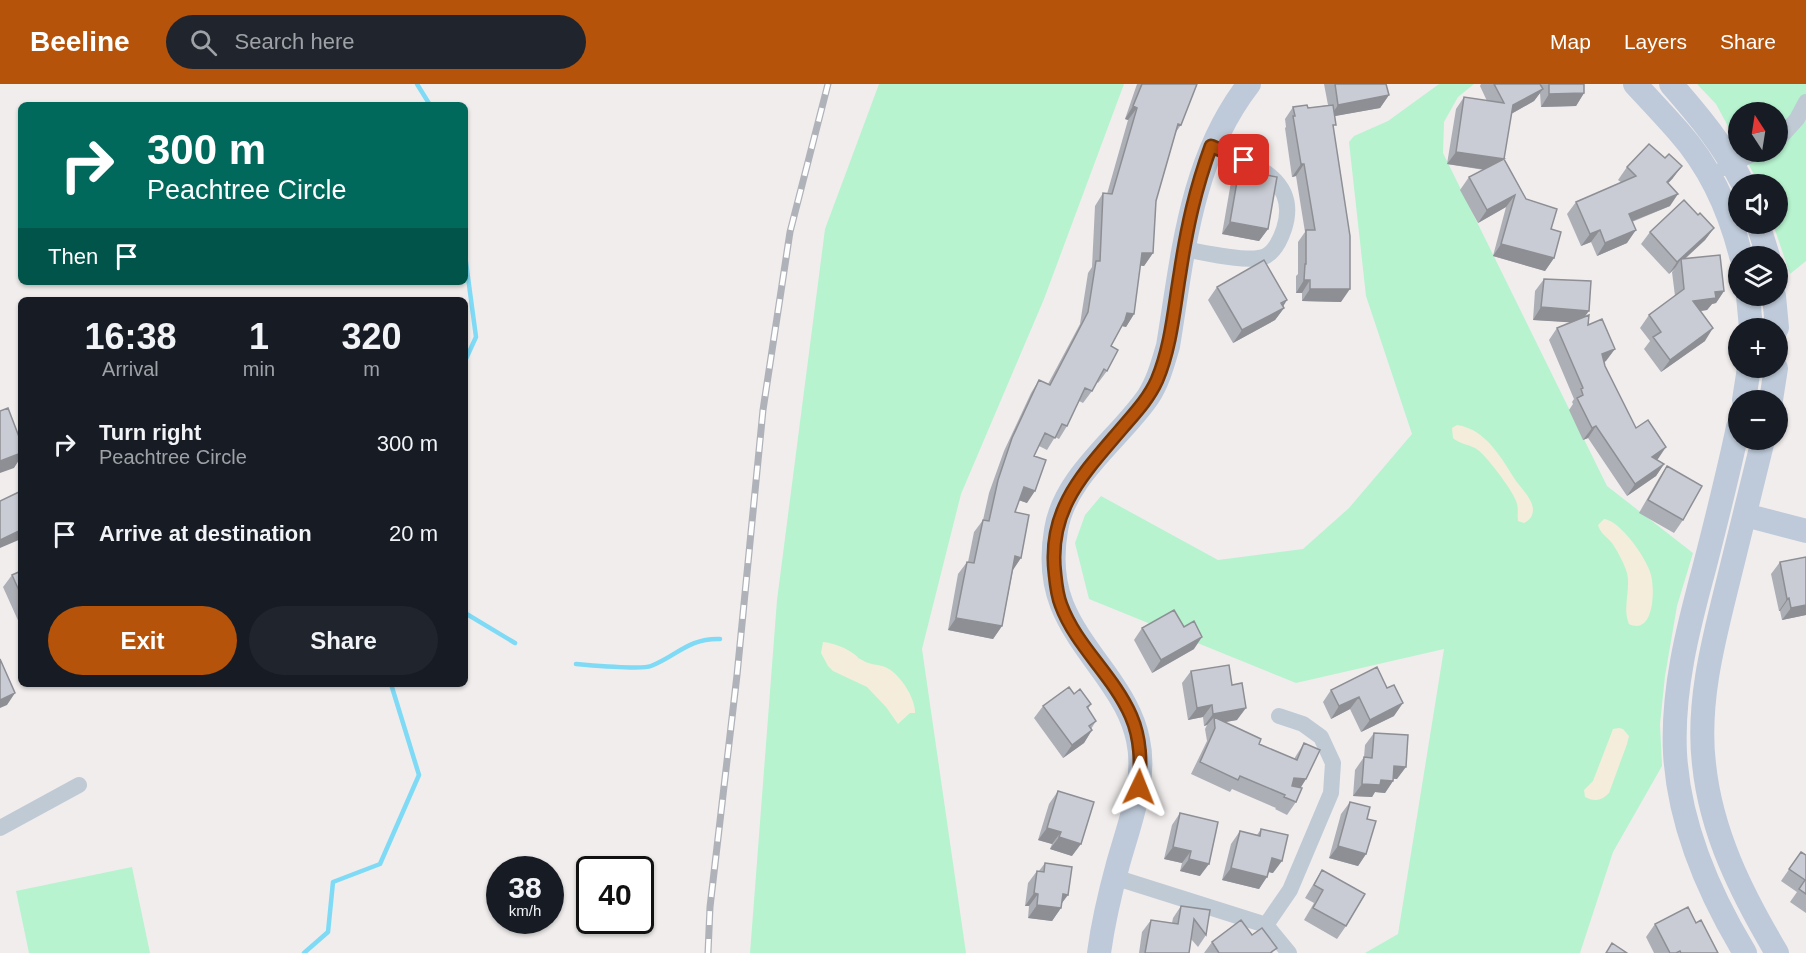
<!DOCTYPE html>
<html lang="en">
<head>
<meta charset="utf-8">
<style>
  :root { --surface:#171b24; --page:#20242c; --text:#f1f3f6; --muted:#9ea1a6; --accent:#b45309 }
  body { margin:0; font-family:Helvetica,sans-serif; background:var(--page); color:var(--text); height:100vh; display:flex; flex-direction:column; font-size:22px; white-space:nowrap }
  * { box-sizing:border-box; margin:0 }
  p { font-size:20px; color:var(--muted) }
  .icon { flex:none; width:33px; height:33px; fill:none; stroke:currentColor; stroke-width:2; stroke-linecap:round; stroke-linejoin:round }
  .map { position:relative; flex:1; overflow:hidden }
  .sheet { position:absolute; left:18px; top:213px; width:450px; height:390px; display:flex; flex-direction:column; background:var(--surface); border-radius:9px; box-shadow:0 2px 4px #0004 }
  .sheet>* { flex:none }
  .guide { position:absolute; left:18px; top:18px; width:450px; height:183px; border-radius:9px; box-shadow:0 2px 4px #0004; background:#00695c; color:#fff; overflow:hidden }
  .needle { width:39px; rotate:348deg }
  .controls { position:absolute; left:1728px; top:18px; display:grid; gap:12px }
  .controls a { display:grid; place-items:center; width:60px; height:60px; border-radius:50%; background:var(--surface); box-shadow:0 2px 4px #0004; font-size:30px }
  .speed { position:absolute; left:486px; top:772px; display:flex; gap:12px; font-size:30px; font-weight:700; text-align:center }
  .speed>* { display:grid; place-content:center; width:78px; height:78px; border-radius:50%; background:var(--surface); box-shadow:0 2px 4px #0004; line-height:1 }
  .speed small { font-size:15px; font-weight:400 }
  .speed .limit { border:3px solid #111; border-radius:9px; background:#fff; color:#111 }
  .pin { position:absolute; display:grid; place-items:center; width:51px; height:51px; color:#fff; margin:-26px; border-radius:12px; box-shadow:0 3px 9px #0006 }
  .me { position:absolute; width:66px; margin:-33px; rotate:2deg; stroke-linejoin:round; filter:drop-shadow(0 0 4px #0008) }
  .turn { display:flex; align-items:center; gap:21px; height:126px; padding:0 30px; font-size:27px }
  .turn .icon { width:78px; height:78px; stroke-width:2.5 }
  .turn b { display:block; font-size:42px; line-height:51px }
  .then { display:flex; align-items:center; height:57px; padding:0 30px; background:#0003; gap:12px; font-size:22px }
  .eta { display:flex; justify-content:space-evenly; align-items:center; height:102px; text-align:center }
  .eta b { font-size:36px; font-weight:700; line-height:42px }
  .button { display:flex; gap:12px; margin-top:auto; padding:12px 30px }
  .button a { flex:1; height:69px; border-radius:36px; background:var(--accent); color:#fff; font-size:24px; font-weight:700; line-height:69px; text-align:center }
  .button a+a { background:var(--page); color:var(--text) }
  ul { padding:0; list-style:none }
  li { display:flex; align-items:center; gap:18px; height:90px; padding:0 30px }
  li div { flex:1 }
  li b { display:block; font-size:22px }
  li em { font-style:normal }
  header { display:flex; align-items:center; gap:36px; box-sizing:border-box; height:84px; padding:0 30px; background:var(--accent); color:#fff }
  header strong { font-size:28px }
  nav { display:flex; gap:33px; margin-inline-start:auto; font-size:21px }
  .search { width:420px; height:54px; background:var(--page); display:flex; align-items:center; gap:15px; box-sizing:border-box; padding:0 21px; border-radius:33px; color:var(--muted); font-size:22px }
  .map>svg:first-child { display:block }
</style>
</head>
<body>
<header>
<strong>Beeline</strong>
<div class="search"><svg class="icon" aria-label="search" viewBox="0 0 24 24"><circle cx="10" cy="10" r="6"/><path d="M15 15l6 6"/></svg>Search here</div>
<nav><a>Map</a><a>Layers</a><a>Share</a></nav>
</header>
<div class="map">
<svg width="1806" height="869" viewBox="0 0 1806 869">
  <rect width="100%" height="100%" fill="#f1eded"/>
  <path fill="#b7f3cf" d="M879,0H1124L1044,215L961,410L922,565L966,869H750L777,516L825,145Z
    M1439,0H1474L1458,13L1444,38L1443,69L1607,402L1693,469L1677,522L1665,592L1660,640L1662,682L1613,768L1580,869H1365L1398,850L1444,565L1296,599L1089,515L1075,459L1085,431L1101,412L1218,476L1303,465L1349,424L1412,350L1366,212L1349,58L1354,52L1388,37Z
    M1697,0H1806V177L1790,190L1773,140H1778V100H1759L1742,68H1778V28H1738V61L1716,20Z
    M132,783L150,869H29L16,807Z"/>
  <path fill="#f4eddc" d="M1457,341C1486,345 1502,375 1516,397C1522,405 1532,415 1533,425C1533,432 1530,436 1524,439L1518,437C1517,430 1519,423 1516,417C1513,407 1484,368 1475,364C1467,360 1460,360 1453,354L1452,344Z
    M1604,435C1621,437 1647,475 1651,491C1655,506 1654,552 1629,540C1622,524 1631,506 1627,489C1624,479 1618,468 1612,459C1607,453 1600,449 1598,441Z
    M823,558C834,559 846,564 854,570C862,576 854,572 862,576C869,581 877,580 885,583C899,588 916,615 915,629H910L898,640L886,623L867,603L833,587L828,582L821,569Z
    M1619,644L1623,645L1629,652L1627,660L1609,709C1602,717 1594,718 1585,713L1584,706L1593,697L1613,645Z"/>
  <g fill="none" stroke-linecap="round" stroke-linejoin="round">
    <path stroke="#7fdaf5" stroke-width="4.5" d="M417,0L430,21
      M465,171L476,253L465,277
      M465,529L515,559
      M576,580C590,581 641,586 651,582C677,572 688,554 720,555
      M304,869L328,848L333,798L380,780L419,691L391,600"/>
    <path stroke="#bfcad5" stroke-width="16" d="M1778,56L1797,35L1806,18
      M1724,84L1756,68
      M1184,165C1202,168 1250,180 1266,172C1275,167 1281,154 1284,145C1301,93 1248,78 1211,62
      M0,744L79,701
      M1114,793L1266,841L1289,869
      M1266,841L1290,806L1331,709L1333,679L1321,653L1303,640L1279,632"/>
    <path stroke="#becad9" stroke-width="24" d="M1635,0C1650,16 1665,32 1679,48C1710,83 1730,128 1741,172
      M1671,0C1699,32 1724,62 1743,100
      M1758,140L1768,172
      M1748,212L1751,244
      M1774,212L1777,244
      M1744,316L1749,284
      M1771,316L1776,284
      M1738,343C1728,391 1716,438 1704,485C1688,544 1672,606 1675,669C1679,740 1708,808 1745,869
      M1763,356C1751,406 1738,456 1726,506C1712,562 1697,622 1704,680C1711,749 1742,810 1777,869
      M1745,431L1806,447
      M1099,869C1103,839 1110,809 1118,780C1129,740 1147,697 1138,656C1133,631 1120,611 1106,591C1070,541 1045,511 1056,446C1064,393 1119,355 1148,313C1158,298 1163,279 1168,262C1183,171 1190,76 1249,0"/>
    <g stroke="#afb3b9" stroke-width="7">
      <path id="rail" d="M708,869L710,823L737,591L763,326L790,148L828,0"/>
    </g>
    <use href="#rail" stroke="#fff" stroke-width="4.5" stroke-dasharray="14" stroke-linecap="butt"/>
  </g>
  <path fill="#adafb6" d="M1137,0H1197L1181,41L1176,48L1156,117L1153,169L1144,182L1140,181L1134,230L1126,243L1122,242L1111,262L1107,287L1098,299L1097,298L1092,307L1083,319L1079,317L1067,342L1059,355L1055,353L1047,366L1039,362L1034,372L1027,419L1019,416L1015,428L1013,486L1002,542L993,555L948,546L958,490L967,478H968L974,448L983,436L989,409L1004,367L1031,309L1039,296L1048,300L1080,240L1088,189L1092,183L1095,122L1103,109L1107,110L1128,36L1125,35Z
    M1324,0H1386L1389,11L1380,24L1334,32L1333,44L1341,218L1302,217V209H1296V192L1298,190V158L1305,148L1296,92L1292,93L1285,44L1286,43L1285,35L1293,23L1308,24L1328,21Z
    M1481,0H1584V9L1576,22L1541,23L1540,9L1534,17L1511,30L1504,75L1526,115L1551,145L1554,174L1545,187L1493,172L1506,123L1478,139L1460,106L1469,93L1484,86L1447,80L1456,25L1464,13L1487,17L1480,2Z
    M1627,83L1673,94L1668,99L1670,122L1632,138L1627,159L1597,172L1591,158L1581,162L1567,130L1576,118L1622,99L1618,96Z
    M1239,86L1268,145L1259,157L1222,150L1231,98Z
    M1698,131L1714,144L1705,156L1685,175L1724,207L1716,219L1712,220L1707,226L1701,227L1705,257L1661,288L1644,265L1650,257L1640,244L1649,231L1675,212L1672,188L1675,184L1669,190L1641,160L1650,148Z
    M1544,195L1585,232L1588,241L1606,277L1604,278L1605,282L1636,344L1658,375L1657,376L1664,380L1656,392L1627,412L1588,354L1583,356L1569,326L1573,320L1572,318L1574,315L1549,256L1557,244L1571,238L1533,236L1535,207Z
    M1217,203L1283,222L1284,224L1275,236L1233,259L1208,216Z
    M1667,382L1683,436L1674,449L1639,429L1659,394Z
    M1806,473V531L1782,536L1780,527H1779L1771,490L1780,478Z
    M21,487V543L3,503L12,491Z
    M1142,544L1194,565L1152,589L1134,556Z
    M1377,583L1394,632L1361,648L1350,625L1331,635L1323,618L1331,606Z
    M1191,587L1237,636L1225,638L1259,660L1294,675L1304,659L1306,695L1300,704L1296,718L1287,731L1275,725L1276,724L1232,705L1230,708L1191,690L1207,657L1205,645L1207,641L1204,642L1203,633L1188,636L1182,599Z
    M1074,610L1091,620L1088,625L1096,637L1091,645L1092,646L1084,659L1063,674L1034,634L1043,622Z
    M1374,649L1397,695H1393V697L1385,709L1375,708L1372,713L1353,712L1355,686L1364,673L1365,661Z
    M1058,707L1072,772L1050,765L1052,760L1038,756L1049,720Z
    M1350,718L1367,735L1366,770L1358,782L1329,774L1341,730Z
    M1180,729L1200,792L1180,787L1182,779L1164,775L1172,741Z
    M1261,745L1273,789L1269,788L1259,805L1222,796L1231,760L1240,747L1257,751Z
    M1801,768L1806,771V829L1790,818L1797,808L1781,797Z
    M1045,779L1062,819L1061,824L1052,837L1028,834L1029,822H1025L1028,799L1037,787H1039Z
    M1322,786L1346,842L1337,855L1304,836L1314,819L1305,814L1314,799Z
    M1181,822L1210,826L1206,851L1198,863L1191,855L1189,869H1139L1142,848L1151,836L1172,839L1173,834Z
    M1696,839L1718,869H1654L1646,853L1655,840Z
    M1252,851L1273,869H1204L1212,858Z"/>
  <path fill="#8d8f94" d="M1543,5L1534,17L1504,34L1513,21Z
    M1584,9L1576,22L1541,23L1549,10Z
    M1389,11L1380,24L1330,33L1338,21Z
    M1133,22L1137,24L1128,36L1125,35Z
    M1456,68L1504,75L1495,87L1447,80Z
    M1301,80H1304L1296,92L1292,93Z
    M1682,82L1673,94L1658,110L1667,98Z
    M1678,110L1670,122L1620,142L1629,130Z
    M1515,111L1506,123L1478,139L1487,126Z
    M1230,138L1268,145L1259,157L1222,150Z
    M1714,144L1705,156L1681,178V175L1675,184L1669,190L1677,178Z
    M1600,146L1591,158L1581,162L1590,150Z
    M1636,146L1627,159L1597,172L1605,159Z
    M1501,160L1554,174L1545,187L1493,172Z
    M1142,169H1153L1144,182L1133,181Z
    M1304,196H1310L1302,209H1296Z
    M1310,205H1350L1341,218L1302,217Z
    M1724,207L1716,219L1712,220L1707,226L1684,229L1693,217L1715,208Z
    M1287,216L1281,226L1284,224L1275,236L1233,259L1242,246Z
    M1541,223L1589,227L1580,239L1533,236Z
    M1127,229L1134,230L1126,243L1118,241Z
    M1713,244L1705,257L1661,288L1670,276Z
    M1615,265L1606,277L1593,283L1602,270Z
    M1596,342L1588,354L1583,356L1592,344Z
    M1666,363L1658,375L1643,385L1652,373Z
    M21,369V373L14,384L0,389V377Z
    M1664,380L1656,392L1627,412L1635,400Z
    M1024,403L1035,407L1027,419L1015,415Z
    M21,446V455L0,464V456Z
    M1015,472L1021,474L1013,486L1006,485Z
    M1789,514L1780,527H1779L1787,515Z
    M1806,521V531L1782,536L1791,524Z
    M956,534L1002,542L993,555L948,546Z
    M1202,553L1194,565L1152,589L1161,576Z
    M15,609L7,621L0,624V616Z
    M1359,613L1350,625L1331,635L1339,622Z
    M1403,619L1394,632L1361,648L1370,636Z
    M1212,621L1203,633L1188,636L1197,624Z
    M1246,624L1237,636L1215,640L1214,633L1207,641L1204,642L1213,630Z
    M1092,646L1084,659L1063,674L1072,661Z
    M1394,682L1406,683L1397,695L1386,694Z
    M1294,694L1306,695L1298,708L1285,707Z
    M1381,696L1393,697L1385,709L1375,708L1372,713L1353,712L1362,700Z
    M1047,744L1061,748L1052,760L1038,756Z
    M1059,753L1081,760L1072,772L1050,765Z
    M1338,762L1366,770L1358,782L1329,774Z
    M1173,763L1191,767L1182,779L1164,775Z
    M1272,774L1282,777L1273,789L1263,787Z
    M1189,775L1209,780L1200,792L1180,787Z
    M1231,784L1267,793L1259,805L1222,796Z
    M1034,809L1038,810L1029,822H1025Z
    M1063,810L1068,811L1059,823Z
    M1037,821L1061,824L1052,837L1028,834Z"/>
  <path fill="#c9ccd4" stroke="#8d8f94" stroke-width="1.5" d="M1142,0H1197L1181,41L1178,40L1156,117L1153,169H1142L1134,230L1127,229L1125,236L1111,262L1118,266L1107,287L1104,285L1092,307L1085,304L1067,342L1062,340L1055,354L1045,349L1034,372L1046,376L1035,407L1024,403L1015,428L1029,431L1021,474L1015,472L1002,542L956,534L967,478L974,479L983,436L989,437L998,396L1012,354L1039,296L1050,301L1088,228L1096,177H1100L1103,109L1112,110L1137,24L1133,22Z
    M1335,0H1386L1389,11L1338,21Z
    M1494,0H1540L1543,5L1513,21L1504,75L1526,115L1557,125L1551,145L1561,148L1554,174L1501,160L1515,111L1487,126L1469,93L1504,75L1456,68L1464,13L1504,19Z
    M1549,0H1584V9L1549,10Z
    M1307,21L1308,24L1333,21L1336,41H1333L1350,152V205H1310V196H1304L1305,180H1306V146H1315L1304,80H1301L1293,32H1295L1293,23Z
    M1649,60L1665,74L1669,70L1682,82L1667,98L1678,110L1629,130L1636,146L1605,159L1600,146L1590,150L1576,118L1636,92L1627,83Z
    M1239,86L1277,93L1268,145L1230,138Z
    M1684,116L1698,131L1700,129L1714,144L1677,178L1650,148Z
    M1720,171L1724,207L1715,208L1716,214L1693,217L1713,244L1670,276L1653,253L1661,248L1649,231L1684,205L1681,175Z
    M1264,176L1287,216L1281,219L1284,224L1242,246L1217,203Z
    M1544,195L1591,197L1589,227L1541,223Z
    M1589,231L1588,241L1602,235L1615,265L1602,270L1605,282L1636,344L1648,336L1666,363L1652,373L1664,380L1635,400L1596,342L1592,344L1577,314L1583,311L1581,305L1583,304L1557,244Z
    M8,324L21,358V369L0,377V327Z
    M1667,382L1702,402L1683,436L1648,416Z
    M21,407V446L0,456V417Z
    M1806,473V521L1791,524L1789,514L1787,515L1780,478Z
    M21,487V511L12,491Z
    M1174,526L1184,543L1194,537L1202,553L1161,576L1142,544Z
    M0,575L15,609L0,616Z
    M1229,581L1232,601L1242,599L1246,624L1213,630L1212,621L1197,624L1191,587Z
    M1377,583L1387,604L1394,601L1403,619L1370,636L1359,613L1339,622L1331,606Z
    M1069,603L1074,610L1080,605L1091,620L1087,623L1096,637L1089,642L1092,646L1072,661L1043,622Z
    M1214,633L1261,655L1259,660L1297,676L1304,659L1320,666L1306,695L1294,694L1292,702L1302,704L1296,718L1284,713L1285,711L1240,692L1238,696L1200,678L1215,644Z
    M1374,649L1408,651L1406,683L1394,682L1393,697L1381,696L1380,701L1362,700L1364,673L1372,674Z
    M1058,707L1094,718L1081,760L1059,753L1061,748L1047,744Z
    M1350,718L1370,723L1367,735L1376,737L1366,770L1338,762Z
    M1180,729L1218,738L1209,780L1189,775L1191,767L1173,763Z
    M1261,745L1288,751L1282,777L1272,774L1267,793L1231,784L1240,747L1260,752Z
    M1801,768L1806,771V810L1799,805L1805,796L1789,785Z
    M1045,779L1072,783L1068,811L1063,810L1061,824L1037,821L1038,810L1034,809L1037,787L1044,788Z
    M1322,786L1365,810L1346,842L1313,824L1323,806L1314,801Z
    M1181,822L1210,826L1206,851L1194,835L1189,869H1145L1151,836L1178,840Z
    M1688,823L1696,839L1701,836L1718,869H1681L1680,867L1676,869H1670L1655,840Z
    M1241,836L1252,851L1262,844L1277,864L1270,869H1219L1212,858Z
    M1612,859L1627,869H1606Z"/>
  <g fill="none" stroke-linecap="round" stroke-linejoin="round">
    <g stroke="#753606" stroke-width="15">
      <path id="route" d="M1139,703C1141,679 1141,655 1131,632C1113,591 1076,562 1061,521C1057,511 1056,500 1055,490C1047,425 1084,389 1123,343C1136,328 1149,314 1157,296C1171,263 1174,225 1180,189C1187,143 1195,106 1211,62L1244,76"/>
    </g>
    <use href="#route" stroke="#b45309" stroke-width="10"/>
  </g>
</svg>
<div class="controls">
<a><svg class="needle" viewBox="-14 -14 28 28"><path d="M0-13l5 13h-10z" fill="#e53935"/><path d="M0 13l5-13h-10z" fill="#9ea1a6"/></svg></a>
<a><svg class="icon" aria-label="sound" viewBox="0 0 24 24"><path d="M4 9h4l5-4v14l-5-4H4zM17 9q2 3 0 6"/></svg></a>
<a><svg class="icon" aria-label="layers" viewBox="0 0 24 24"><path d="M12 4l9 5-9 5-9-5zM3 14l9 5 9-5"/></svg></a>
<a>+</a>
<a>−</a>
</div>
<div class="speed"><div>38<small>km/h</small></div><div class="limit">40</div></div>
<div class="pin" style="left:1244px;top:76px;background:#d93025"><svg class="icon" aria-label="arrive" viewBox="0 0 24 24"><path d="M6 21V4h12l-3 4 3 4H6"/></svg></div>
<svg class="me" style="left:1139px;top:703px" viewBox="-20 -20 40 40"><path d="M0-17L14 15 0 8-14 15z" fill="#b45309" stroke="#fff" stroke-width="4"/></svg>
<div class="guide">
<div class="turn"><svg class="icon" aria-label="right" viewBox="0 0 24 24"><path d="M7 20v-9h11M14 6l5 5-5 5"/></svg><div><b>300 m</b>Peachtree Circle</div></div>
<div class="then">Then<svg class="icon" aria-label="arrive" viewBox="0 0 24 24"><path d="M6 21V4h12l-3 4 3 4H6"/></svg></div>
</div>
<section class="sheet">
<div class="eta">
<div><b>16:38</b><p>Arrival</p></div>
<div><b>1</b><p>min</p></div>
<div><b>320</b><p>m</p></div>
</div>
<ul>
<li><svg class="icon" aria-label="right" viewBox="0 0 24 24"><path d="M7 20v-9h11M14 6l5 5-5 5"/></svg><div><b>Turn right</b><p>Peachtree Circle</p></div><em>300 m</em></li>
<li><svg class="icon" aria-label="arrive" viewBox="0 0 24 24"><path d="M6 21V4h12l-3 4 3 4H6"/></svg><div><b>Arrive at destination</b></div><em>20 m</em></li>
</ul>
<div class="button"><a>Exit</a><a>Share</a></div>
</section>
</div>
</body>
</html>
